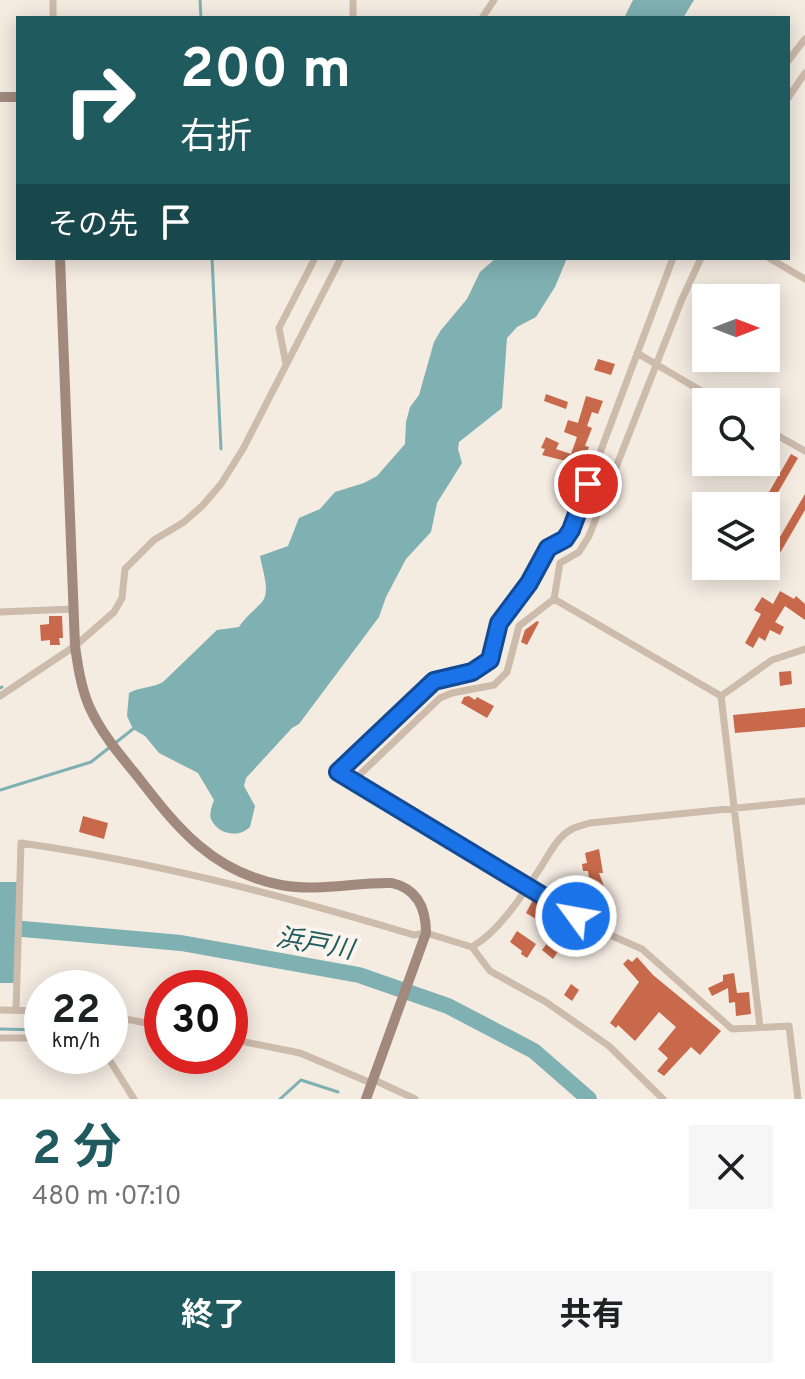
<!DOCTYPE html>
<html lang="ja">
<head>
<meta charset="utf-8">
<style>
  :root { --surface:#fff; --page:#f6f6f6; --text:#202124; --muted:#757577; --accent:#1f5a5e }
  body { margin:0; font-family:Overpass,"Noto Sans JP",sans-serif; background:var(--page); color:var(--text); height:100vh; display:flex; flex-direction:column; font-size:30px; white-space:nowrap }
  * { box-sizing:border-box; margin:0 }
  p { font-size:26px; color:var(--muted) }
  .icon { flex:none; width:44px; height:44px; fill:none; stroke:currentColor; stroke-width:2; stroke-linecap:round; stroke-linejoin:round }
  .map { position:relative; height:1099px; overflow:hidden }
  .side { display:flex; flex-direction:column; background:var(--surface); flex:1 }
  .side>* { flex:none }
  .hud { position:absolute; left:16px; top:16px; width:774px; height:244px; border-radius:0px; box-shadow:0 4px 20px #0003; background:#1f5a5e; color:#fff; overflow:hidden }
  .needle { width:52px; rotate:90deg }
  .controls { position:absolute; left:692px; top:284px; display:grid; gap:16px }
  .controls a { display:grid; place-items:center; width:88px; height:88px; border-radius:0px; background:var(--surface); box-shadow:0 4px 20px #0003; font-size:40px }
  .speed { position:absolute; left:24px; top:970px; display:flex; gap:16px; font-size:40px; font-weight:700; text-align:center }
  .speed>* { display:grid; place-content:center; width:104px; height:104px; border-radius:50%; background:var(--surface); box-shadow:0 4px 20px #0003; line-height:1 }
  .speed small { font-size:20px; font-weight:400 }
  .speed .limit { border:12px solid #d22; background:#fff; color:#111 }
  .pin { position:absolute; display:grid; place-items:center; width:68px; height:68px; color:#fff; margin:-34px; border:4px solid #fff; border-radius:50%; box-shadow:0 2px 8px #0007 }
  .me { position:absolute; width:88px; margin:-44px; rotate:302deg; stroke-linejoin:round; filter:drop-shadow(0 0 6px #0008) }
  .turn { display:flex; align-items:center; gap:28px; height:168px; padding:0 32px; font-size:36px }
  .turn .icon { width:104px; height:104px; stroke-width:2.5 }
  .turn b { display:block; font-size:56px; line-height:68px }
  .then { display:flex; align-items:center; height:76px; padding:0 32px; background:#0003; gap:16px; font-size:30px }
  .round { display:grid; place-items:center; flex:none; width:84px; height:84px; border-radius:0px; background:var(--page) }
  .overview { display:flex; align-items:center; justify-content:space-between; height:136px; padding:0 32px }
  h1 { font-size:48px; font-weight:700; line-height:60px; color:var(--accent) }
  .cta { display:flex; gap:16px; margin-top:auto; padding:16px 32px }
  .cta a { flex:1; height:92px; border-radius:0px; background:var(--accent); color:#fff; font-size:32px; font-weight:700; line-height:92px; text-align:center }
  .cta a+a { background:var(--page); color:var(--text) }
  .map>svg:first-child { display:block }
</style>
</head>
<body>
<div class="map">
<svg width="805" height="1099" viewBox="0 0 805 1099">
  <rect width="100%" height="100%" fill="#f4ebe1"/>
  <path fill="#7fb0b2" d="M633,0H694L683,18H624Z
    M496,258H567L555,287L536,317L517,327L507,338L502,408L459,442L458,449L462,463L437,503L431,532L406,559L386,597L379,617L299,724L292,728L246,778L244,786L255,806L250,827C239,838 218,835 211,819C209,813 212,806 214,800L198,773L159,753L145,736L133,729L127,716L129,693C140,687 152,688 163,682L217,630L239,627C246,616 253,612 262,602C271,592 262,569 260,556L288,546L299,518L320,509L335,492L364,483L377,476L405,444L406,422L410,407L419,395L434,342L441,330L467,299L480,272Z
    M0,882H17L15,983H0Z"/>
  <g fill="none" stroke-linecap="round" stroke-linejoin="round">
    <path stroke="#7fb0b2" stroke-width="3" d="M200,0L201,18
      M212,258L221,449
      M0,688L2,687
      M0,790L91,762L133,729
      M0,1029L42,1030
      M280,1099L301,1080L338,1092"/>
    <path stroke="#7fb0b2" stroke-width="16" d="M0,927L181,943L359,975L448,1006L534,1051L589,1099"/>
  </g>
  <path fill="#c8694b" d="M598,359L615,364L611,375L594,370Z
    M546,394L568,402L566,409L544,401Z
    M586,396L603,401L598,414L592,412L587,426L592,428L585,446L589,447L580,471L565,465L566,461L542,455L545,449L541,448L546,437L559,443L556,449L571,454L577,437L564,432L568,420L578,423Z
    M791,454L798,458L770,506H761Z
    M805,494V510L780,553L773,549Z
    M780,591L794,599L796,596L805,604V620L785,606L775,622L784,627L780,635L770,630L765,641L759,637L753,648L745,643L761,614L754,610L762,597L773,604Z
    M49,616H62L63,638H59L60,645H50V640L41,641L40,625L49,624Z
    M537,621L539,622L527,645L521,642L525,630Z
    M791,671L792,684L780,686L779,672Z
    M469,696L475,700L477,697L494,706L487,718L461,703L464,697Z
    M805,708V727L735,733L733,715Z
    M83,816L108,823L104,839L79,832Z
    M599,849L603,873H599L605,889L579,898L576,892L590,885L588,871H583L582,864L587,863L585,853Z
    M533,900L583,928L577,939L566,932L555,948L559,950L553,959L542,950L556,931L526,913Z
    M517,931L536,944L527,958L521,954L522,951L510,942Z
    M637,957L653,975L721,1031L700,1055L691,1047L664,1076L657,1071L668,1058L658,1049L676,1027L659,1012L635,1041L618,1025L616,1028L610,1023L639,982L623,964L628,959L632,962Z
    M734,973L737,993L749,992L751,1014L736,1016L735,1002L729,1003L728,988L712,996L708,988L723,981V975Z
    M571,984L579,990L572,1001L564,995Z"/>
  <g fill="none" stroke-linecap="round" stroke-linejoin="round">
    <path stroke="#cdbbac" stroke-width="7" d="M53,0V18
      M353,0V18
      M482,18L494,0
      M788,61L805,39
      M788,98L805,73
      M673,258L571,530L565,539L548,548L529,583L499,623L490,660C474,676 453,672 434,681L338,772L601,931L642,949L732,1029L789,1026L798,1099
      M769,258L805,279
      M637,353L720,402
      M286,364L279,328L315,258
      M766,429L805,451
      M554,599L721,696
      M0,612L73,609
      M0,696L75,646L114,612L122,598L125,569L154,540L184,522L203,505L221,484L243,449L341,258
      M721,696L760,1027
      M721,696L772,660L805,649
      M353,781L440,698L452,693L494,685L507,672L519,626L554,599L560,563L579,552L589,536L682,299L701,258
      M472,947L490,971L546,1002L609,1046L663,1099
      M0,1010L42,1011
      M16,1010L21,843C155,862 285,896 414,935L426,933L472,947C500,931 523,894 541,867C549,854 558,836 572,829C577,826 584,825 590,823L805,801
      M110,1016L162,1026
      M0,1038H42
      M230,1039L300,1053L371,1083
      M107,1056L134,1099
      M372,1079L415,1099"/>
    <path stroke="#a18a7d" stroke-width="10" d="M0,97H18
      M60,258L75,646C78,667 81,687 89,706C101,733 120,755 138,777C178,829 213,872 281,885C319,892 355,882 392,883C418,889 426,909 426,933L366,1099"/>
  </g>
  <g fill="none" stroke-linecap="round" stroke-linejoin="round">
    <g stroke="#114b97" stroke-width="20">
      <path id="route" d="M576,916L338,772L434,681L472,672L490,660L499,623L529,583L548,548L565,539L571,530L588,484"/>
    </g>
    <use href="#route" stroke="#1a73e8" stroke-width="14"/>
  </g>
  <g text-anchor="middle" stroke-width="8" stroke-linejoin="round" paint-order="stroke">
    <g font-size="26" font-style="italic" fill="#1f5a5e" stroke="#fbf5ee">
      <text transform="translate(315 943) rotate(10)" y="9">浜戸川</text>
    </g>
  </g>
</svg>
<div class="controls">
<a><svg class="needle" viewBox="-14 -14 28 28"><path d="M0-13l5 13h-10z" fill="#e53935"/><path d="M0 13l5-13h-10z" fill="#757577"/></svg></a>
<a><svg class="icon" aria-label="search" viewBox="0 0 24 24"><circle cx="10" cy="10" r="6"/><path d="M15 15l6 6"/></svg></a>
<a><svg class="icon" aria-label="layers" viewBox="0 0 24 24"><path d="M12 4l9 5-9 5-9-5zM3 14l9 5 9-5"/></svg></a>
</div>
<div class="speed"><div>22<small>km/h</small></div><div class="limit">30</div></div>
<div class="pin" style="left:588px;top:484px;background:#d93025"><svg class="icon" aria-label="arrive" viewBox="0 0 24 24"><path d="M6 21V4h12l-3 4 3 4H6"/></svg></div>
<svg class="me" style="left:576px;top:916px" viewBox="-20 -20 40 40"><circle r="17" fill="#1a73e8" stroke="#fff" stroke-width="3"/><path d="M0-11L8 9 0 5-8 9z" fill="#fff"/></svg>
<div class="hud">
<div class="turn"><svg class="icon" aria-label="right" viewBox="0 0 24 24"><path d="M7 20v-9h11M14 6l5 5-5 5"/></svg><div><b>200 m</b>右折</div></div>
<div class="then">その先<svg class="icon" aria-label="arrive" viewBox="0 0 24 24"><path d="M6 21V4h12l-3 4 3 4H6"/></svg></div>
</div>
</div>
<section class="side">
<div class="overview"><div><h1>2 分</h1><p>480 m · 07:10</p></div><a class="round"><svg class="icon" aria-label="close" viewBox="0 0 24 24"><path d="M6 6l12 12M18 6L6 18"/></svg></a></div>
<div class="cta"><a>終了</a><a>共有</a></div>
</section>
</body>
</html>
